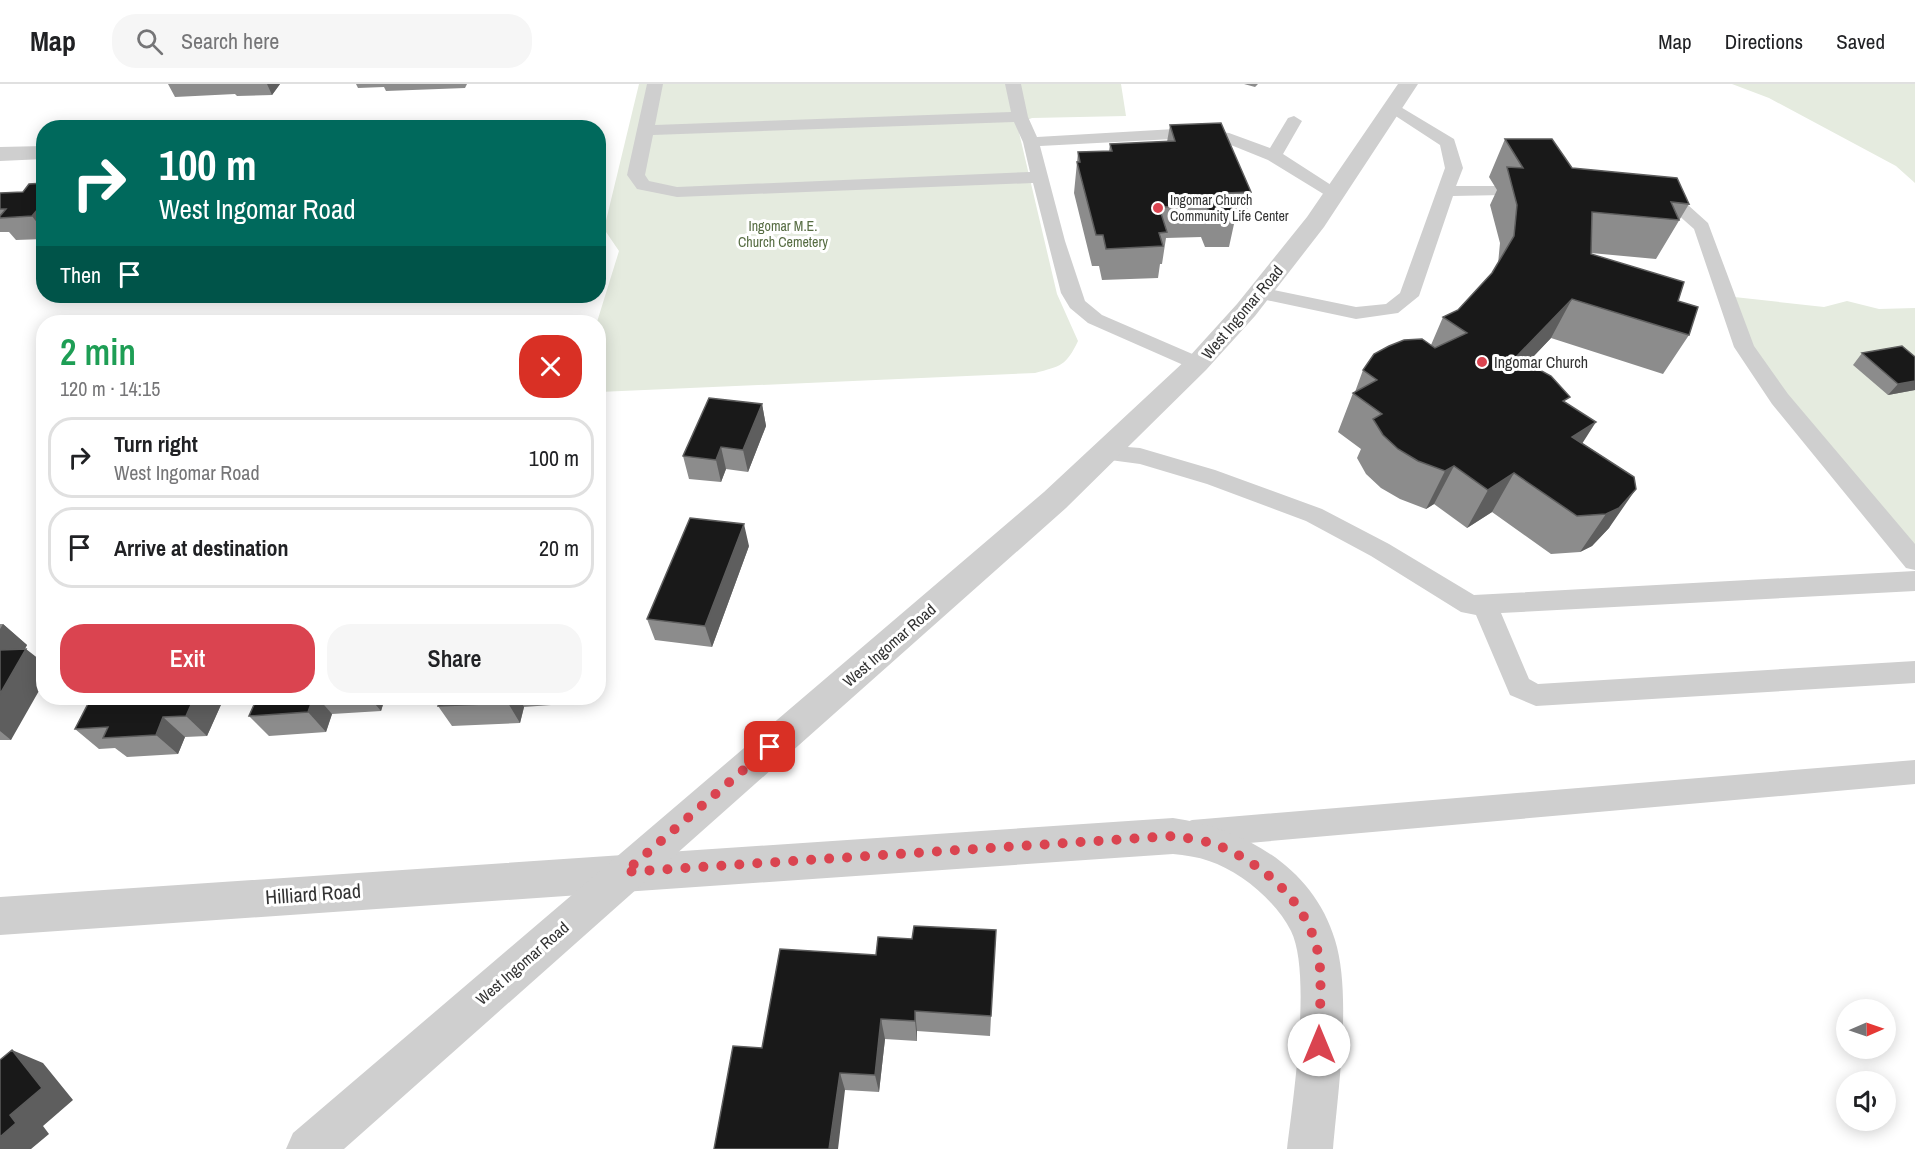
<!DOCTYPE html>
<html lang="en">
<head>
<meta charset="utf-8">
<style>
  :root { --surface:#fff; --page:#f6f6f6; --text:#202124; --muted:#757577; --line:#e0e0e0; --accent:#da4450 }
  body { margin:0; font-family:"Archivo Narrow",sans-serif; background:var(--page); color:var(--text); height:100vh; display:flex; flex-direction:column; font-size:22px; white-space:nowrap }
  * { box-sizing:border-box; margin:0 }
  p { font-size:20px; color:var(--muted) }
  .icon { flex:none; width:33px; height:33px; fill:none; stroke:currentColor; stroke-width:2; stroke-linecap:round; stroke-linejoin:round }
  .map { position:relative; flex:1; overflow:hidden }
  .sheet { position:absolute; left:36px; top:231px; width:570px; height:390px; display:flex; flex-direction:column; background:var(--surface); border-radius:24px; box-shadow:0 3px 15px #0003 }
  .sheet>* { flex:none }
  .guide { position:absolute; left:36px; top:36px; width:570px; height:183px; border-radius:24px; box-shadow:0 3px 15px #0003; background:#00695c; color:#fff; overflow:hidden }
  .needle { width:39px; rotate:88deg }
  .fabs { position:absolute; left:1836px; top:915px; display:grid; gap:12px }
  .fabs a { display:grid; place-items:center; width:60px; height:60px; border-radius:50%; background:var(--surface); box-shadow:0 3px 15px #0003; font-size:30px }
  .pin { position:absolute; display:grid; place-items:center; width:51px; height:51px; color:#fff; margin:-26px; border-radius:12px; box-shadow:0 3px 9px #0006 }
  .me { position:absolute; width:66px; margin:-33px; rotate:0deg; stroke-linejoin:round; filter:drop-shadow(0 0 4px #0008) }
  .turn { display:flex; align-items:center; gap:21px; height:126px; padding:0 24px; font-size:27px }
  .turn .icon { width:78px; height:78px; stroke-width:2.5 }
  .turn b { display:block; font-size:42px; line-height:51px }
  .then { display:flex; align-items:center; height:57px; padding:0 24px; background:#0003; gap:12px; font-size:22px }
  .round { display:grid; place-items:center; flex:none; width:63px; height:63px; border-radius:24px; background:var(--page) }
  .overview { display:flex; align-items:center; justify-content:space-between; height:102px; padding:0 24px }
  h1 { font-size:36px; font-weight:600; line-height:45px; color:#1e9e55 }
  .action { display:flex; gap:12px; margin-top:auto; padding:12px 24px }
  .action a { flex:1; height:69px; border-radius:24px; background:var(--accent); color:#fff; font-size:24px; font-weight:600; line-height:69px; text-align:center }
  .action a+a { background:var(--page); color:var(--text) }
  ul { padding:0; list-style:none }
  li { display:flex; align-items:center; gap:18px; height:81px; margin:0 12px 9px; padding:0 12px; border:3px solid var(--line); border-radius:24px }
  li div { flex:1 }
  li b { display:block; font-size:22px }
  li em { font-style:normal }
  header { display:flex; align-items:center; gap:36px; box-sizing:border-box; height:84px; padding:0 30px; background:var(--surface); border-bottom:2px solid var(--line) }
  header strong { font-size:28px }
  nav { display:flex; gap:33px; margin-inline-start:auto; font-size:21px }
  .search { width:420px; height:54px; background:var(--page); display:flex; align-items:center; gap:15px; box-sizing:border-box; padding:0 21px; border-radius:24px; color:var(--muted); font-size:22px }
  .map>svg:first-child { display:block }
</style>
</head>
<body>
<header>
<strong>Map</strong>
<div class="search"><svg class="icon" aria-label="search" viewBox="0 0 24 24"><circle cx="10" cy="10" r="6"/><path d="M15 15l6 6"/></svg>Search here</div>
<nav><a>Map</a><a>Directions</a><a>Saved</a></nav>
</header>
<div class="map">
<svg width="1915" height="1065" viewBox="0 0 1915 1065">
  <rect width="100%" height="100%" fill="#fff"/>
  <path fill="#e5ebdf" d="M639,0H1121L1126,32L1032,34L1017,40L1057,210L1078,257C1066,282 1061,282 1035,289L599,308L597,238L619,167L604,145Z
    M1732,0H1915V99L1896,82L1769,14Z
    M1725,212L1824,223L1847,217L1879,225L1915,224V477L1780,315Z"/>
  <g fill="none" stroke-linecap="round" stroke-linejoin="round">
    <path fill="#cfcfcf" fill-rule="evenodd" d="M647,0H663L655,41L1011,28L1005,0H1021L1028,33L1037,53L1192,44L1229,49L1270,64L1288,34L1294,32L1302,37L1283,70L1345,110L1342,114H1330L1268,76L1221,57L1192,54L1040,62L1065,157L1085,217L1102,231L1204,275L1207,280L1204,285L1197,287L1088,239L1070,224L1061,209L1033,99L677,113L637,105L627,91ZM1014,38L1023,58L1030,88L677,103L649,97L645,91L653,51Z
      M1394,19L1454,55L1463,84L1456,102H1497L1503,103L1506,107L1503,111L1453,112L1419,212L1398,229L1356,235L1252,213L1249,209L1252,205L1259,203L1356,223L1386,220L1400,209L1445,84L1440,61L1388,27L1386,24L1388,21Z
      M1656,105L1688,121L1708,139L1754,262L1788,310L1915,460V486L1906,484L1772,320L1734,263L1694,145L1676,129L1650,114L1647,110L1650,106Z
      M1103,361L1140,364L1215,386L1322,425L1389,460L1474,511L1915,487V507L1501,529L1529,595L1538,600L1915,577V599L1536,622L1510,611L1476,531L1461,528L1371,472L1306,437L1207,400L1140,380L1095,374L1092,369L1095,364Z
      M1915,676V700L1192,764L1182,760L1177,750L1182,740L1192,736Z"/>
    <path fill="#cfcfcf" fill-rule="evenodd" d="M44,62V75L0,77V63Z
      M1173,734C1245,745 1313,783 1335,856C1352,910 1338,1007 1333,1065H1287C1293,1016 1312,889 1291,847C1276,817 1240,787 1209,777C1198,773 1185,771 1173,770L0,851V813Z"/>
    <path fill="#cfcfcf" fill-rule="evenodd" d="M1398,0H1418L1324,143L1255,232L1206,286L1066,424L344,1065H286L293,1049L1044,408L1188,274L1237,220L1307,133Z"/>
  </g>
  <path fill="#8c8c8c" d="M168,0H280L272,11L237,12L235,10L175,13Z
    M356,0H467L465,4L386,7L384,3L358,4Z
    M1244,0H1258L1255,3Z
    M1170,41L1251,108L1244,139L1234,140L1229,163H1205L1201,153L1166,154L1162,180H1160L1158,194L1102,196L1099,182H1092L1074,109L1078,68L1109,67L1110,60L1167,58Z
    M1505,55L1572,84L1689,120L1656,175L1591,169V170L1678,217L1689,251L1663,290L1551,254L1527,279L1566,319L1582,359L1634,393L1609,444L1592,462L1580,468L1551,470L1492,428L1467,444L1434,420L1426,425L1400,415L1381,404L1366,390L1357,374L1361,365L1338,348L1353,309L1355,308L1363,286L1431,261L1443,233L1458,226L1492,189L1498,180L1500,159L1490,121L1497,106L1489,93Z
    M44,99V155L16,156L9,148H0V109L23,108Z
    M1862,269L1915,306L1888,311L1853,281Z
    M762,320L766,342L748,388L726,385L721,398L689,395L683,372Z
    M749,462L712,563L655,556L647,535Z
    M0,540H3L27,561L25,565L11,656H0Z
    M224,614L207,652L185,653L178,670L127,673L115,664L99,665L75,645Z
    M257,614H385L381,627L332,630L326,648L269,652L249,632Z
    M441,614H553L551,621L524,623L520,639L452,642L438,622Z
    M780,865L991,932L990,952L917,947V957L885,955L879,1008L845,1006L762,964Z"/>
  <path fill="#5e5e5e" d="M267,0H280L272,11Z
    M38,125L44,133V148L32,132Z
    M1572,215L1551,254L1496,312L1516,273Z
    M1915,297V306L1888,311L1898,300Z
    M762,320L766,342L748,388L743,366Z
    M1596,338L1571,377L1572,353Z
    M721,363L726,385L721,398L716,376Z
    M1454,382L1434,420L1426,425L1445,387Z
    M1514,389L1492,428L1467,444L1488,406Z
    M1636,405L1609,444L1592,462L1580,468L1606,430Z
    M744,440L749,462L712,563L705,542Z
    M3,540L27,561L12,587L0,578V545Z
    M26,565L44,579V598L11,656L0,647V610Z
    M194,614H224L207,652L186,632Z
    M313,614H318L332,630L326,648L308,628Z
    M370,614H385L381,627Z
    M509,614H519L524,623L520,639L508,619Z
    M547,614H553L551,621Z
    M163,633L185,653L178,670L156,651Z
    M915,927L917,947V957L915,937Z
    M881,935L885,955L879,1008L875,991Z
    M12,966L43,979L73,1016L43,1042L49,1050L31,1065H0V1053L10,1031Z
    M840,989L845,1006L838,1065H829Z"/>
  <path fill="#191919" stroke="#5e5e5e" stroke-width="1.5" d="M1221,39L1251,108L1227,109L1236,131L1211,132L1207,122L1159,123L1167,148L1159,149L1163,162L1106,165L1103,151H1096L1077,78H1080L1078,68L1112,67L1110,60L1175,57L1170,41Z
    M1505,55H1552L1572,84L1677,94L1689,120L1671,118L1679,136L1592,128L1591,170L1684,198L1678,217L1698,223L1689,251L1572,215L1516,273L1551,292L1570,313L1563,317L1596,338L1572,353L1634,393L1636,405L1619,424L1606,430L1577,432L1514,389L1488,406L1454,382L1445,387L1418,377L1398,365L1383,351L1373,335L1382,330L1353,309L1377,296L1363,286L1374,270L1389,262L1404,256L1422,255L1435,264L1467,249L1443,233L1458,226L1492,189L1514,152L1517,121L1507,83L1523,84Z
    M44,99V124L38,125L32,132L0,134V132L6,125H0V109L23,108L29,100Z
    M1902,262L1915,273V297L1898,300L1862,269Z
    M709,314L762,320L743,366L721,363L716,376L683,372Z
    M690,434L744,440L705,542L647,535Z
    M26,565L0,610V566Z
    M91,614H194L186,632L163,633L156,651L103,654L108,643L75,645Z
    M257,614H313L308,628L249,632Z
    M441,614H509L508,619L438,622Z
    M914,842L996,846L991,932L915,927V937L881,935L875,991L840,989L829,1065H714L733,962L762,964L780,865L876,871L878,853L912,855Z
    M12,966L42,1004L10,1031L16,1039L0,1053V976Z"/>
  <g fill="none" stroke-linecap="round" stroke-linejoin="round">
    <path stroke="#da4450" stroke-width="10" stroke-dasharray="0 18" d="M770,663L625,788L1173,752C1186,754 1201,756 1214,760C1262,778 1307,817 1318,869C1323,892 1319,936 1319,961"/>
  </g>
  <g fill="#da4450" stroke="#fff" stroke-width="2">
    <circle cx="1158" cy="124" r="6"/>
    <circle cx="1482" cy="278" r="6"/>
  </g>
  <g text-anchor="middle" stroke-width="6" stroke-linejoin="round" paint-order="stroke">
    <g font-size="14" fill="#323232" stroke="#fff" text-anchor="start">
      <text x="1170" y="121">Ingomar Church<tspan x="1170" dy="16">Community Life Center</tspan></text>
    </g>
    <g font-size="14" fill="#566c42" stroke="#fff">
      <text x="783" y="147">Ingomar M.E.<tspan x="783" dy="16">Church Cemetery</tspan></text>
    </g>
    <g font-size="16" fill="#323232" stroke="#fff">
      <text transform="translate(1242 228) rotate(-50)" y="6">West Ingomar Road</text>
      <text transform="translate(889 561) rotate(-41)" y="6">West Ingomar Road</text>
      <text transform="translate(522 879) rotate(-41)" y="6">West Ingomar Road</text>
    </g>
    <g font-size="16" fill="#323232" stroke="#fff" text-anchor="start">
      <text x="1494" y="284">Ingomar Church</text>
    </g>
    <g font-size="20" fill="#323232" stroke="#fff">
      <text transform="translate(313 810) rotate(-4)" y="7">Hilliard Road</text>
    </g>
  </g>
</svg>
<div class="fabs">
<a><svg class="needle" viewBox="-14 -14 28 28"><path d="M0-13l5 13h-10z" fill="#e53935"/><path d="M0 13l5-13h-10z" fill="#757577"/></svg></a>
<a><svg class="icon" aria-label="sound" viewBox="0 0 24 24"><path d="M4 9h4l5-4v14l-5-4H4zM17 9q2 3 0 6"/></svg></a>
</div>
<div class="pin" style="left:770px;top:663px;background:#d93025"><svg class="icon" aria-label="arrive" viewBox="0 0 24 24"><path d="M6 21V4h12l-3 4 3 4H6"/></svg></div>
<svg class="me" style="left:1319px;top:961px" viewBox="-20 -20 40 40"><circle r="19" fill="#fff"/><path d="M0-13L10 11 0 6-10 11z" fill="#da4450"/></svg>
<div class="guide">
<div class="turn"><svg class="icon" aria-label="right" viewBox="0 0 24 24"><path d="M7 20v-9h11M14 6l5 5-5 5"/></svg><div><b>100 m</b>West Ingomar Road</div></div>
<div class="then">Then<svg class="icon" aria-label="arrive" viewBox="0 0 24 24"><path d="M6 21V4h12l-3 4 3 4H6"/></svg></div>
</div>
<section class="sheet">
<div class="overview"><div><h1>2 min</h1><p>120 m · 14:15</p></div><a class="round" style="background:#d93025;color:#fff"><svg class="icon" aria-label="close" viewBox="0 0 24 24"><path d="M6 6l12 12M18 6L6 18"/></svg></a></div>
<ul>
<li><svg class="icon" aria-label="right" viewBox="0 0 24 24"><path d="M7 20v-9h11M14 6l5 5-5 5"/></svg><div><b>Turn right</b><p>West Ingomar Road</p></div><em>100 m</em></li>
<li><svg class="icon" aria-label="arrive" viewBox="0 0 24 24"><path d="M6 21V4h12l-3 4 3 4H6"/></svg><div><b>Arrive at destination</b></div><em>20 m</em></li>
</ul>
<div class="action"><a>Exit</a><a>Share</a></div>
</section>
</div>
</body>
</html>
